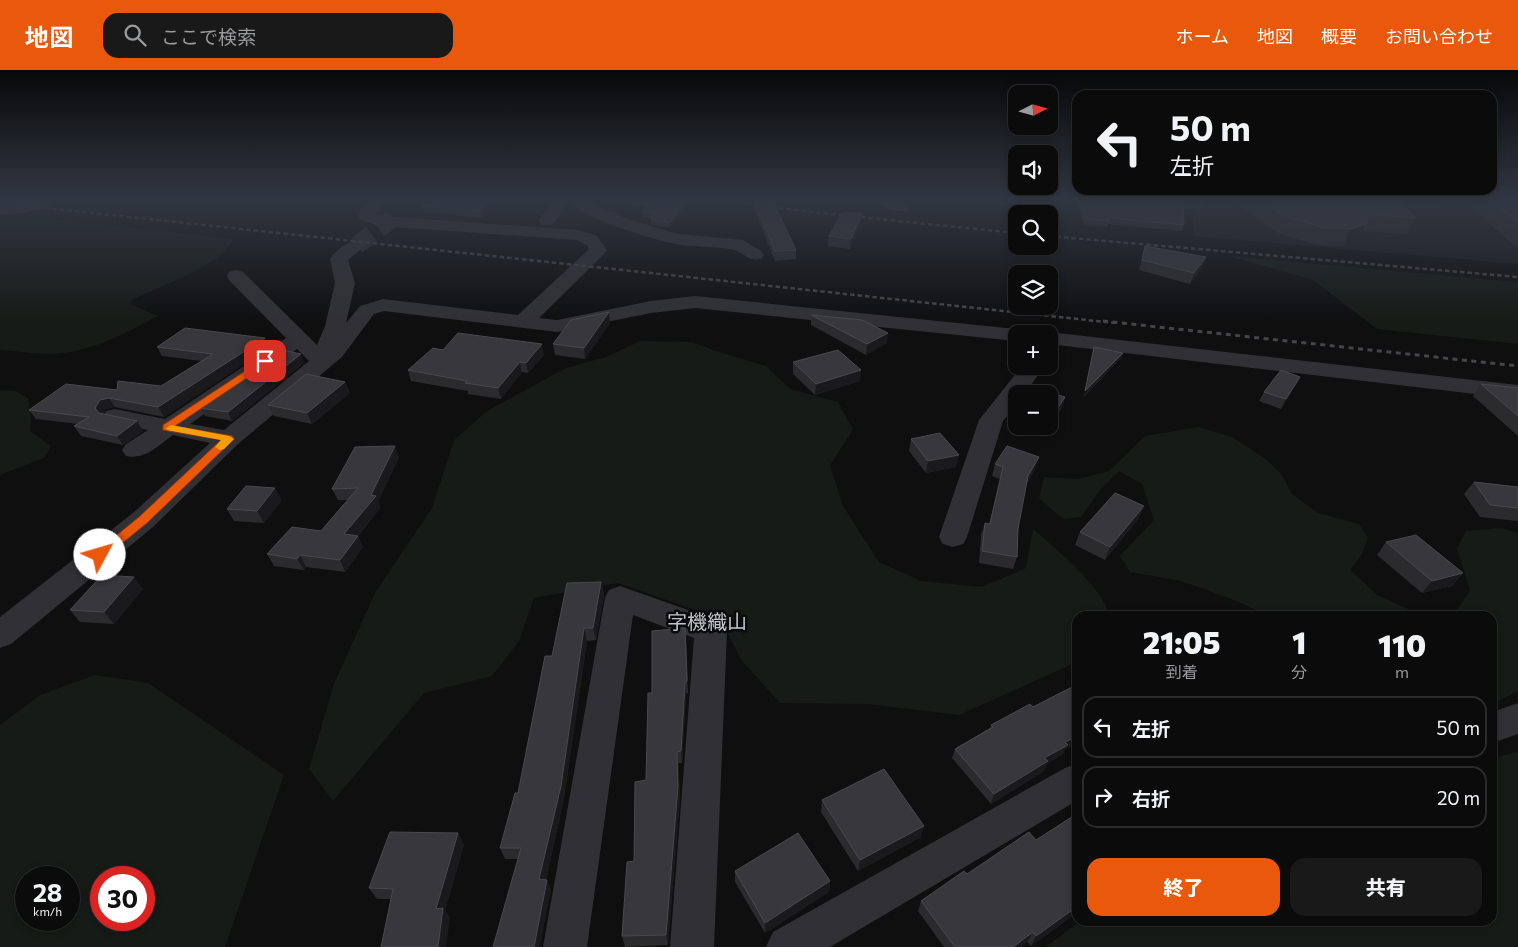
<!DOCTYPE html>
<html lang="ja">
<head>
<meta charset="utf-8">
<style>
  :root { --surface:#0b0b0c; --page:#19191a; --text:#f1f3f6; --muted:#9a9b9d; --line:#2b2b2d; --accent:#ea580c }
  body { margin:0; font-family:Commissioner,"Noto Sans JP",sans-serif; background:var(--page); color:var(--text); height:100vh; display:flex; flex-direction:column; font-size:19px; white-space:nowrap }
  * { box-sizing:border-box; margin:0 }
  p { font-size:16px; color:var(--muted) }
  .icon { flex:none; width:28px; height:28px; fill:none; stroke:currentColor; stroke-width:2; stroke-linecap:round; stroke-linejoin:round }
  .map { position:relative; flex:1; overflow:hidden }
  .panel { position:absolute; left:1072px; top:541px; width:425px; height:315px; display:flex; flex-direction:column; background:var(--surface); border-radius:15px; box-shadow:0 2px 8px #0003,0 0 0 1px var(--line) }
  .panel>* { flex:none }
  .hud { position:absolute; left:1072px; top:20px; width:425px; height:105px; border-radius:15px; box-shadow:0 2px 8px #0003,0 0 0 1px var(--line); background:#0b0b0c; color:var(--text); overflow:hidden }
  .needle { width:32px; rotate:84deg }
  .buttons { position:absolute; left:1008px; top:15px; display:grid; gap:10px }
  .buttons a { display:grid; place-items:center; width:50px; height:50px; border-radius:10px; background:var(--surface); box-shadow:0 2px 8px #0003,0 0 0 1px var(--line); font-size:25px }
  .speed { position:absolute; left:15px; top:796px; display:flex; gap:10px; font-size:25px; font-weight:700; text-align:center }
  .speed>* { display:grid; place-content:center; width:65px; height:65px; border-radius:50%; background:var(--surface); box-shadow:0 2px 8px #0003,0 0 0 1px var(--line); line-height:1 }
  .speed small { font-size:12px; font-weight:400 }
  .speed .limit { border:8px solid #d22; background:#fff; color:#111 }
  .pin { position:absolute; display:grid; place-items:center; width:42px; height:42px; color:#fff; margin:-21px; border-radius:10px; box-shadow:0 2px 8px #0006 }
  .me { position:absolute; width:55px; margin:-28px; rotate:51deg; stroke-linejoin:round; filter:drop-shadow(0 0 4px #0008) }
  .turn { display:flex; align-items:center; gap:18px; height:105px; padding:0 15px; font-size:22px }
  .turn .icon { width:65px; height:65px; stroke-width:2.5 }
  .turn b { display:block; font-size:35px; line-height:42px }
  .eta { display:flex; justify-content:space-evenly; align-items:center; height:85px; text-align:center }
  .eta b { font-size:30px; font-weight:800; line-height:35px }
  .button { display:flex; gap:10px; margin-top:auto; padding:10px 15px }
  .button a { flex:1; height:58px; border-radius:15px; background:var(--accent); color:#fff; font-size:20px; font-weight:800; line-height:58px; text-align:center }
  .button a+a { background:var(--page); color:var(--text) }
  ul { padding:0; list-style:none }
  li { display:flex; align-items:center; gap:15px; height:62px; margin:0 10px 8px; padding:0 5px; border:2px solid var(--line); border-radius:15px }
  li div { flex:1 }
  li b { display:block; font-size:19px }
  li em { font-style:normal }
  header { display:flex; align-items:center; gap:30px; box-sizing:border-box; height:70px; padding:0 25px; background:var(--accent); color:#fff }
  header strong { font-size:24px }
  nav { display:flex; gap:28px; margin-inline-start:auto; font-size:18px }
  .search { width:350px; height:45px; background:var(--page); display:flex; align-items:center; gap:12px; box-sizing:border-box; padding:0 18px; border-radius:15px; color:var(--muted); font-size:19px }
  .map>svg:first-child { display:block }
</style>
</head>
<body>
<header>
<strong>地図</strong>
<div class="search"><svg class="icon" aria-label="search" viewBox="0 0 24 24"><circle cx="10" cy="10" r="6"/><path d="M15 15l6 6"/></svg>ここで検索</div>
<nav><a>ホーム</a><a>地図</a><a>概要</a><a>お問い合わせ</a></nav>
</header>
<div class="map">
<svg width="1518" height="877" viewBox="0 0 1518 877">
  <rect width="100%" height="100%" fill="#0f0f10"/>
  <path fill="#1b1b1d" d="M1194,129H1518V194L1193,166Z"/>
  <path fill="#161b17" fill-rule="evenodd" d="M16,145L235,169L219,187L189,205L133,229L130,234L158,246C124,264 89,283 50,284C34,284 16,281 0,280V146Z
    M1229,186L1518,212V274L1377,259L1313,210Z
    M640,271L691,272L722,283L766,296L790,319L838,332L853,360L830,395L843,436L879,492L921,511L982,517L1026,498L1033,459C1057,480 1101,515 1110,546H1078L1077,592L959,645L867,634L780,633L741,590L721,549L618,513L534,528L519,571L492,606L424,623L333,731L309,699L334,614L375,523L432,438L454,370L487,341L566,298L606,287Z
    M0,320L15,321L28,328L31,347L30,361L51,376L44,388L0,405Z
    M1198,357L1232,367L1267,390L1282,405L1292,424L1318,443L1359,454L1368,468L1362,484L1350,500L1377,525L1419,544L1434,546H1270L1229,528L1181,511L1130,502L1120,486L1154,450L1142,414L1119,401L1100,420L1081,447L1063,449L1039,428L1044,407L1078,409L1109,401L1145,366Z
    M1501,458L1518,463V621L1496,632L1492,631V546H1440L1456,542L1470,520L1457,479L1466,461Z
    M95,605L148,613L284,705L225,877H0V655L40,625ZM26,808H69V850H26ZM101,808H144V850H101Z
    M1518,682V877H1046L1080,851H1492L1493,688Z"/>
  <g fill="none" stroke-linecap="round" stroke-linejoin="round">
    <path stroke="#2c2d30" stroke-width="18" stroke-dasharray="18 9" stroke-linecap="butt" d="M357,175L397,145"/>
    <path fill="#313135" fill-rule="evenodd" d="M35,129H58C50,141 14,144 0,146V136Z
      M371,129H389L375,144L382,146L578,160L597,166L607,180L604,184L539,248L557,250L651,231L695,226L1016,259L1023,261L1026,264H1016V271L695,238L651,243L557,262L384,241L374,244L342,287L238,374L153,457L11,574L0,578V547L133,443L210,373L173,365C159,375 145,390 126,386L122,380L126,374L148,360L106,351L103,346L106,341L115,339L165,349L286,268L229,210L227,206L229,202L236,200L243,202L317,275L325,256L335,213L330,189C337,179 351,168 363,171L366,175L348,190L355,213L346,253L360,236L383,229L518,245L589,179L587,175L577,170L379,156L360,150L358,146L363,135ZM297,279L309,291L224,360L190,354Z
      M546,129H562L566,134L553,155H541L539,151L550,134Z
      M567,129H583L625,148L678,164L743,170L761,181L764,185L761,189C747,192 742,180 730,179C712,176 693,177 676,174C655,170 576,147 567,129Z
      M619,129H669L674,133L672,136L666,138L627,134L621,132Z
      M871,129C884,129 901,127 909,138L907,141H895L873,132Z
      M1125,129H1204L1205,133L1203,136L1189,139L1133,134L1127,132Z
      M1049,262L1518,315V329L1049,274V264H1041Z
      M1022,296H1045L1024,324H1016V334L1003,351L967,467L963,474L953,477L943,474L939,467L979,350Z
      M620,516L722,552L727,561L714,877H670L694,568L633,545L587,877H543L605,528L609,520Z
      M1518,633V664L1492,673V642Z
      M1078,693V730L830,877H766L773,862L1065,698Z"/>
    <path stroke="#44454a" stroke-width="2.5" stroke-dasharray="4.5 3" stroke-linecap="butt" d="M712,129L811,142L1016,163
      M0,133L1115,253
      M1049,166L1518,207"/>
    <path stroke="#44454a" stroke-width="3" stroke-dasharray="5 4.5" stroke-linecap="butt" d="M1103,251L1518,296"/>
  </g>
  <path fill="#2b2b2e" d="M448,129H501L482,148L424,142L422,136Z
    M671,129H693L669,158L651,154V148L642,147V142L672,133L673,131Z
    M750,129H772L796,180V189L775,191Z
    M833,129H870L869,134Z
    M1000,129H1048L1051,141L1049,149V144H1021L1020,136L1000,134Z
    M1075,129H1132L1184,155L1182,161L1108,154L1107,157L1085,155Z
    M1229,129H1518V179L1468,134L1397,129L1416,148L1407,164L1362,161L1358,170L1343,176L1317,175L1280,164Z
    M862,143L861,153L850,179L828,176L829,166Z
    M1145,176L1206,187L1202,197L1190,214L1139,200Z
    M609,242L610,253L585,289L555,285L553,274Z
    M811,245L887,273L866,285L811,255Z
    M265,268L269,277L164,347L115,337L106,339L103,344L143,361L123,375L81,366L74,356L78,354L36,349L29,340L117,320L161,316L201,291L162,286L157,277Z
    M1094,277L1123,283L1121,288L1084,327Z
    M443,280L544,285L528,303L522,302L501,329L468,324V321L411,311L408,300Z
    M793,292L861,300L860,311L815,325L793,304Z
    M304,293L232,351L205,346L200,338Z
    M1300,307L1281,339L1259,331L1264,322Z
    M345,312L350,323L312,354L274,346L268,335Z
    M1481,314L1518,318V366L1473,326Z
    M1049,324L1065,327L1062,338L1047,361L1033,356H1049Z
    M911,369L956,397L926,403L909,381Z
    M399,387L378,432L380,438L358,466L363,477L345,502L306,497L304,500L274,496L267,484L321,461L347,430H338L332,419Z
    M995,394L1035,399L1026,415L1018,459L1017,487L1013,499L979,493L981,465L985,453L989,454L1000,409L992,406Z
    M1474,412L1518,417V451L1480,447L1464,424Z
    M282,430L264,453L234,451L227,439Z
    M1139,448L1105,490L1075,475L1080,462Z
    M1386,472L1463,503L1452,516L1422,523L1377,485Z
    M601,512L604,525L596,570L587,571L564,728L546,810L551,820L518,789H505L500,778L518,723L552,586Z
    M143,519L114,554L80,552L70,540Z
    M686,570L688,620V623L686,624L682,693H678L680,728L668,875L625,877L622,866L634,791L646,710L652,623Z
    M1078,614V673L1065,679L1063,684L1047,694L1044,701L991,734L952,688L955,679L990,658L991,655L1033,637Z
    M822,730L921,767L858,801L821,742Z
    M1078,743V842L1031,876L1027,872L1021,877H944L918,841L921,831L967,804L1036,770Z
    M458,763L464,775L445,840L450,848L391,829H377L369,818Z
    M735,801L830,811L829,822L765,863L735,812Z"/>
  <path fill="#1a1a1c" d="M493,129H501L482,148L480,141Z
    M689,129H693L669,158V153Z
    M862,143L861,153L850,179L851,169Z
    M1366,154L1358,170L1343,176L1351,159Z
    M1206,187L1202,197L1190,214L1194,203Z
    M609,242L610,253L585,289L584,278Z
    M888,263L887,273L866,285L867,274Z
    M265,268L269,277L164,347L158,337Z
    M542,274L544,285L528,303L526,293Z
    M1123,283L1121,288L1084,327L1085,321Z
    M301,284L304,293L232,351L228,342Z
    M520,292L522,302L501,329L498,318Z
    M861,300L860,311L815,325L816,314Z
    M1300,307L1295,316L1281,339L1286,329Z
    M345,312L350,323L312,354L307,343Z
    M1065,327L1062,338L1047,361L1051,349Z
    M109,328L115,337L106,339L101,347L95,338L100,330Z
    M137,351L143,361L123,375L117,366Z
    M395,376L399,387L378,432L380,438L350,475L344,464L371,425Z
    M959,385L956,397L926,403L928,391Z
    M1039,387L1035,399L1024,418L1028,406Z
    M275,418L282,430L264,453L257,441Z
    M1144,436L1139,448L1105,490L1110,477Z
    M358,466L363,477L345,502L340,490Z
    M300,485L306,497L304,500L297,489Z
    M1463,503L1452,516L1422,523L1432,511Z
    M134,507L143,519L114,554L104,542Z
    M601,512L604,525L596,570L593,558Z
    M584,558L587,571L564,728L544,820L539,809Z
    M685,558L686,570L688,623L687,611Z
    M685,612L686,624L682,693L681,681Z
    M1078,666V673L1065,679L1063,684L1047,694L1044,701L991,734L994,724L1065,672Z
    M677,682L678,693L680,728L668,875L666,865Z
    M924,756L921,767L858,801L860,790Z
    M458,763L464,775L445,840L450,848L446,877H438L436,839Z
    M547,810L551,820L540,877H534Z
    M830,811L829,822L765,863V853Z
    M1078,836V842L1031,876L1036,866Z
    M1033,862L1027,872L1021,877H1013Z"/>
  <path fill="#38383c" stroke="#484a4e" d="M448,129H493L480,141L422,136Z
    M675,129H689L669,153L651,149L654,143L642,142L650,133L666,135L672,133Z
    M753,129H772L796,180L775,181Z
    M1023,129H1048L1051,141L1024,139Z
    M1079,129H1132L1135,130L1183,134L1184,155L1109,148V151L1087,149Z
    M1258,129H1397L1416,148L1369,144L1366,154L1351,159L1325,158L1287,147Z
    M1489,129H1518V153Z
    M842,143H862L851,169L829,166Z
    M1145,176L1206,187L1194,203L1142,190Z
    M609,242L584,278L553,274L571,250Z
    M811,245L862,250L888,263L867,274Z
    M185,258L265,268L158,337L109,328L100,330L95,338L99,343L137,351L117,366L74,356L89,347L29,340L66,314L117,320L118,311L161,316L213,284L157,277Z
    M458,263L542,274L526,293L520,292L498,318L465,313L467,311L408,300L433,278L443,280Z
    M1094,277L1123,283L1085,321Z
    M283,280L301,284L228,342L200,338Z
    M838,280L861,300L816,314L793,292Z
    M1281,300L1300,307L1286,329L1264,322Z
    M306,304L345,312L307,343L268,335Z
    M1481,314L1518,318V346Z
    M1043,320L1065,327L1051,349H1049V324H1040Z
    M940,363L959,385L928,391L911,369Z
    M395,376L371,425L376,426L344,464L358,466L340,490L300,485L297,489L267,484L292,457L321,461L358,418L332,419L355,377Z
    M1007,376L1039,387L1028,406L1018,459L1017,487L982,481L985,453L990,454L1003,397L995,394Z
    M1474,412L1518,417V438L1490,435Z
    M246,416L275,418L257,441L227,439Z
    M1115,423L1144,436L1110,477L1080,462Z
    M1416,465L1463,503L1432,511L1386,472Z
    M102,505L134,507L104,542L70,540Z
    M601,512L593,558H584L561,716L539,809L547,810L534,877H493L521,778H500L515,723H518L545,586H552L567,513Z
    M685,558L687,608V611L685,612L681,681L677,682L678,716L666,865L622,866L627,792L634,791L635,712L646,710L648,623H652V561Z
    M1078,614V666L1065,672L1068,675L1044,688L1048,691L994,724L955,679L993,657L991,655L1030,634L1033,637Z
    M884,699L924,756L860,790L822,730Z
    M1078,743V836L1036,866L1033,862L1013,877H955L921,831L964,801L967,804L1029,762L1036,770Z
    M390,762L458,763L436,839L443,838L438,877H381L393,819L369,818Z
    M798,763L830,811L765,853L735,801Z"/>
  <linearGradient id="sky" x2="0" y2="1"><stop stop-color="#080809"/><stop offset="0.51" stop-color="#313742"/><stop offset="1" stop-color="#313742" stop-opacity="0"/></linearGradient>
  <rect width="1518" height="252" fill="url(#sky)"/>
  <path fill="#ea580c" stroke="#983908" d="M265,288L270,291L269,293L175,356L232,366L234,369L232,371L147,453L104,488H96L94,485L96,482L139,447L221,370L163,360V355Z"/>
  <path fill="#f59e0b" d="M171,355L229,366L234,369L224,379L220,380L215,377L221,370L167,360L166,358Z"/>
  <g text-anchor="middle" stroke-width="5" stroke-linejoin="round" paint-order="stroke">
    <g font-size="20" fill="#c2c5cc" stroke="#0a0a0b">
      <text x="707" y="559">字機織山</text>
    </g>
  </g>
</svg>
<div class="buttons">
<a><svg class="needle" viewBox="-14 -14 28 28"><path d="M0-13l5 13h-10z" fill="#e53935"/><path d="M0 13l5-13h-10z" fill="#9a9b9d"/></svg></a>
<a><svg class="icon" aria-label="sound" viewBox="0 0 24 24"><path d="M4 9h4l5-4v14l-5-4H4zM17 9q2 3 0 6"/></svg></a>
<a><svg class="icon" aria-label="search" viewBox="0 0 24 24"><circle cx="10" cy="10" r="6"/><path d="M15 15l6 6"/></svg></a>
<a><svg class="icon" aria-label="layers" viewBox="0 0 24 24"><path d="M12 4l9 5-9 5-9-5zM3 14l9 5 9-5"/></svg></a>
<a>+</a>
<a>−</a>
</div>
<div class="speed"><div>28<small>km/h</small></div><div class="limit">30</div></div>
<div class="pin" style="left:265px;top:291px;background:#d93025"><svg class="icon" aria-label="arrive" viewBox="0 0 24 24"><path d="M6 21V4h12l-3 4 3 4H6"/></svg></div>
<svg class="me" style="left:100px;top:485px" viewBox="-20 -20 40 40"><circle r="19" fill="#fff"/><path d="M0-13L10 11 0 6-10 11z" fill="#ea580c"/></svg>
<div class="hud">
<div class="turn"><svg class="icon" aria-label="left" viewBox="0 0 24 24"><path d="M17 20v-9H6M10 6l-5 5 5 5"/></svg><div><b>50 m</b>左折</div></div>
</div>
<section class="panel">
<div class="eta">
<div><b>21:05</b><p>到着</p></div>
<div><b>1</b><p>分</p></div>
<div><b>110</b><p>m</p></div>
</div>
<ul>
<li><svg class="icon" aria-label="left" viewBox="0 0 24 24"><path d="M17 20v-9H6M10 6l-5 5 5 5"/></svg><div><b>左折</b></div><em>50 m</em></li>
<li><svg class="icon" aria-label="right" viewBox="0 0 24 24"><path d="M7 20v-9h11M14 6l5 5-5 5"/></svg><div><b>右折</b></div><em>20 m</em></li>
</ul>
<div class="button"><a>終了</a><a>共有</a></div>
</section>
</div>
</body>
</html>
